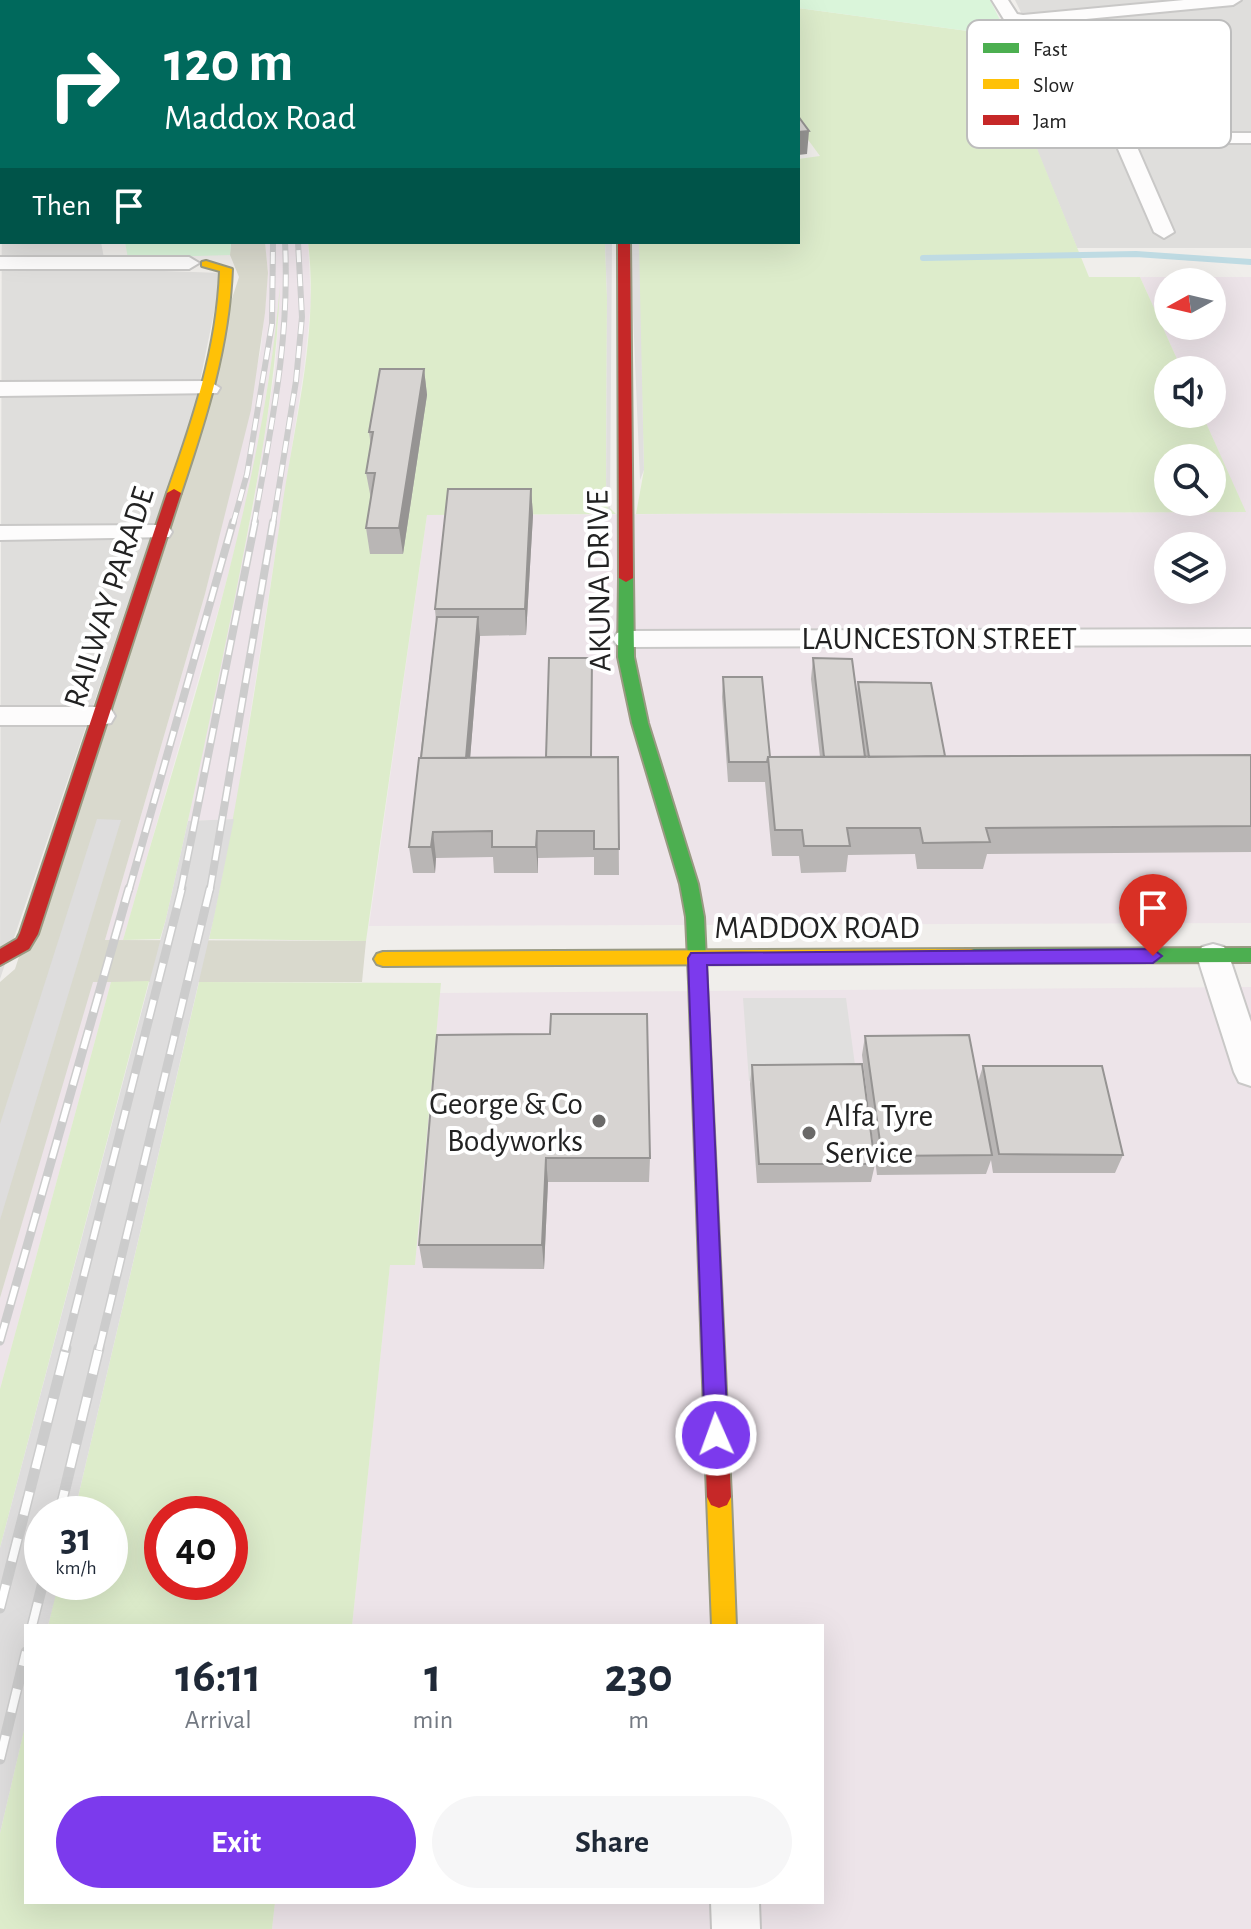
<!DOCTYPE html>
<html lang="en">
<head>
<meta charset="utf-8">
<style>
  :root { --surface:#fff; --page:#f6f6f7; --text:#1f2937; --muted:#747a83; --accent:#7c3aed }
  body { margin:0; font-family:"Alegreya Sans",sans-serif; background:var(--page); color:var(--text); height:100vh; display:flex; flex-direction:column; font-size:30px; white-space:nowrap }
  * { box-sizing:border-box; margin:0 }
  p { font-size:26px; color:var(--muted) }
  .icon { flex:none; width:44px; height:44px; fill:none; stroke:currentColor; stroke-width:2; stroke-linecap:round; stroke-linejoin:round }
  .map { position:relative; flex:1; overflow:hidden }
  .side { position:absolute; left:24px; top:1624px; width:800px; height:280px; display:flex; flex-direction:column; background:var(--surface); border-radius:0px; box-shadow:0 8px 32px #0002 }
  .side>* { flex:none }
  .top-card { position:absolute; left:0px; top:0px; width:800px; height:244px; box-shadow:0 8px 32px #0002; background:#00695c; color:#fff; overflow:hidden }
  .needle { width:52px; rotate:262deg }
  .controls { position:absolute; left:1154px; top:268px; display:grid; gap:16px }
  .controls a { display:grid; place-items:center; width:72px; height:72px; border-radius:50%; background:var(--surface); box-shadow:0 8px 32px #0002; font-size:40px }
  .speed { position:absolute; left:24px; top:1496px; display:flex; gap:16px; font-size:40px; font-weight:700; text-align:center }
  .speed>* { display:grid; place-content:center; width:104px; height:104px; border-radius:50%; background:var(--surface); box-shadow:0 8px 32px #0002; line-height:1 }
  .speed small { font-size:20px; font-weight:400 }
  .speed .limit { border:12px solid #d22; background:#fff; color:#111 }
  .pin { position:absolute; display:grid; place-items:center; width:68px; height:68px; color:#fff; margin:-82px -34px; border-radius:50% 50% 50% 0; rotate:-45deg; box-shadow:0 0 8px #0007 }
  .pin .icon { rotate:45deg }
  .me { position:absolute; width:88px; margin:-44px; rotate:358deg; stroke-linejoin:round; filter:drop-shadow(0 0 6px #0008) }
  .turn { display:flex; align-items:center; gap:28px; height:168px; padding:0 32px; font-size:36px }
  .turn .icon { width:104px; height:104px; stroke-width:2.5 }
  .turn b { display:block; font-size:56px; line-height:68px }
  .then { display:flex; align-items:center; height:76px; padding:0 32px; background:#0003; gap:16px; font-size:30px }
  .eta { display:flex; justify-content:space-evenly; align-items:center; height:136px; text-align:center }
  .eta b { font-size:48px; font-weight:600; line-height:56px }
  .action { display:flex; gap:16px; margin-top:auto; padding:16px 32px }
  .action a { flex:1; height:92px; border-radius:48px; background:var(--accent); color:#fff; font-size:32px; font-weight:600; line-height:92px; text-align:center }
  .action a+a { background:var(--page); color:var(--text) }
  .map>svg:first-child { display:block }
</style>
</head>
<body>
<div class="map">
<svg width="1251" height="1929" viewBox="0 0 1251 1929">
  <rect width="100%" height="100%" fill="#f0eeeb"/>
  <path fill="#dfdedc" d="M1015,0H1251V248H1077L1022,113L1069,112Z
    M2,143V242H101L106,269L222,273L195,406L0,979Z"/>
  <path fill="#ede4e9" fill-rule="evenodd" d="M265,242H308L311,302L304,369L234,819L188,821L253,508L275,369L279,311L254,476L223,594L123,940H105L205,594L261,349L268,273Z
    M1140,277H1251V923L369,926L427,515L1245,512L1202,414H1212V370H1182ZM1168,282H1212V326H1168ZM1168,546H1212V590H1168Z
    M92,982H111L0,1389V1298Z
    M1251,987V1929H272L275,1902H822V1626H352L390,1265L415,1264L440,993Z"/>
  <path fill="#d9d9cd" d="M231,242H265L268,273L265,313L251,410L205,594L105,940L366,941L362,982H93L0,1298V982L15,969L239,277L230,255Z"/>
  <path fill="#ddeccb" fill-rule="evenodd" d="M798,8L990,34L1001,22H1027L1069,112L1023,114L1089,277H1140L1182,370H1168V414H1202L1246,512L636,514L644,470L638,242H798V159L820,156L798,126ZM1168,458H1212V502H1168Z
    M308,242H605L607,297L606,504L616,514L427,515L366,941L209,939C240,796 261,652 282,508C295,420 319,330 308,242Z
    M280,285C276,389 256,490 236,592C214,701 191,810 166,919L160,939L123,940C184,724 261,510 280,285Z
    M149,981L0,1548V1389L111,982Z
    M199,982L441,983L415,1265H390L352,1626H48L58,1582H110V1514H74ZM162,1514H230V1582H162Z
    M26,1721V1902H275L272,1929H0V1833Z"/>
  <path fill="#daf5da" d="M738,0H990L1001,22L990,34L798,8V2Z
    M125,242H231L230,255L128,258Z"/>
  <path fill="#e0dfde" d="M605,242H612L610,512L606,504L607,297Z
    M630,242H638L639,245L644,470L640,480Z
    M743,998H846L857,1080L749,1081Z"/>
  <path fill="#dedddd" d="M97,819L121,820L0,1220V1124Z
    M234,819L214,917L74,1514H42V1582H59L48,1626H26V1722L0,1833V1548L166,919L188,821Z"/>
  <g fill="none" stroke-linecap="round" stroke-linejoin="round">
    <path stroke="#bfdbe3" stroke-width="6" d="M923,258L1136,254L1251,262"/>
    <g stroke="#c9c8c7" stroke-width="4">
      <path id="street" d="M0,0H15L16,2H2V5Z
        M992,0H1008L1017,14L1023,15L1184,0H1241L1233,5L1023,25L1005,21Z
        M1145,133H1251V143H1147L1137,147L1174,232L1164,238L1154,232L1118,149L1123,140Z
        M0,257H189L199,263L189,269H0Z
        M209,381L220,388L217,393L0,396V382Z
        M160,525L169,527L172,532L169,537L0,540V526Z
        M1251,629V645L626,647L617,645L613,639L617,633L626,631Z
        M0,707H101L111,709L115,716L111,723L101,725H0Z
        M1213,944L1224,947L1229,956L1251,1022V1086L1239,1082L1234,1072L1197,956L1202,947Z
        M711,1902H759L760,1929H712Z"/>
    </g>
    <g stroke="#999a82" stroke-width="4">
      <path id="fast" d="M626,574L633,578L634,657L648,723L698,884L704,917L707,982L704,987H692L689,982L686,917L680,884L632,723L618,657L619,578Z
        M1251,948V962L971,963L965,961L962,956L965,951L971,949Z"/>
    </g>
    <g stroke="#999a82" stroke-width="4">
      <path id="slow" d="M206,261L232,269C229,347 206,419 181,493L174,497L167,493C193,420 217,349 220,271L202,266V262Z
        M971,949L977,951L980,956L977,961L971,963L383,966L377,964L374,959L377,954L383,952Z
        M719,1486L727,1489L731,1497L736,1626H712L707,1497L711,1489Z"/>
    </g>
    <g stroke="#999a82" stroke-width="4">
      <path id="jam" d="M618,242H630L633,578L626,582L619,578Z
        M174,489L181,493L38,934L29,949L0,965V949L17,939L20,933L167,493Z
        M698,975L704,977L707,982L731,1497L727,1505L719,1508L711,1505L707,1497L689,982L692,977Z"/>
    </g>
    <use href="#street" fill="#fdfcfc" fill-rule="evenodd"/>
    <use href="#fast" fill="#4caf50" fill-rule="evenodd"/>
    <use href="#slow" fill="#ffc107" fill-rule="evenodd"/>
    <use href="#jam" fill="#c62828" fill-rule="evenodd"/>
    <g stroke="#ccc" stroke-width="5">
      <path id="rail-far4" d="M125,0L128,2
        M141,0L144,2"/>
    </g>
    <g stroke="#ccc" stroke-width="6">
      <path id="rail-far3" d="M233,524L247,474L272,324L273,242
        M254,524C271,426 290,342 285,242
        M273,524L296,381L302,317L298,242"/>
    </g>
    <g stroke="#ccc" stroke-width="8">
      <path id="rail-far2" d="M129,890L233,522
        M181,890L255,522
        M210,890L273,522"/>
    </g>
    <g stroke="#ccc" stroke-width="9">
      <path id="rail-far1" d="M0,1341L129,888
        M65,1350L182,888
        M99,1350L210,888"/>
    </g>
    <g stroke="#ccc" stroke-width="11">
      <path id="rail" d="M59,1514L99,1348
        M0,1608L66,1348
        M32,1626L43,1582
        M0,1759L26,1652"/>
    </g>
    <use href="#rail-far4" stroke="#fff" stroke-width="3" stroke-dasharray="10" stroke-linecap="butt"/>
    <use href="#rail-far3" stroke="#fff" stroke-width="4" stroke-dasharray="12" stroke-linecap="butt"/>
    <use href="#rail-far2" stroke="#fff" stroke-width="5" stroke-dasharray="15" stroke-linecap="butt"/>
    <use href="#rail-far1" stroke="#fff" stroke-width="6" stroke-dasharray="19" stroke-linecap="butt"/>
    <use href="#rail" stroke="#fff" stroke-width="8" stroke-dasharray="24" stroke-linecap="butt"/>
  </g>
  <path fill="#b9b6b5" d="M302,0H519V1L298,2Z
    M627,0H778V2H636Z
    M424,369L427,395L403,554H370L366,528L371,499L366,473L371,447L369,432Z
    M531,489L533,515L526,635L480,636L470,758L618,757L619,875H594V857L538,858V873H494L493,857L436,858L435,873H413L409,847L420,758L436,622L435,609Z
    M813,658L857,693L858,682L945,756L1251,755V852L987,854L983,869H917L915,854L848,855L846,872L801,873L799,856H772L765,782H728L722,697L723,677L770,757H820L811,679Z
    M437,1035L650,1158L649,1182H548L544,1269L423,1268L419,1245Z
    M865,1036L978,1082L983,1066L1123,1155L1115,1173H993L991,1160L986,1174L877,1175L862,1055Z
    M752,1065L875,1164L871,1182L757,1183L750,1084Z"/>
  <path fill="#969493" d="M504,0H519V1L504,2Z
    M768,0H778V2H766Z
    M809,131L807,154L798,155V132Z
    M424,369L427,395L403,554L399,528Z
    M531,489L533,515L526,635L525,609Z
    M478,617L480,637L468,784L466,763Z
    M537,831L538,858V873L536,847Z
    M433,832L436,858L435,873L431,847Z
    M546,1158L548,1182L544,1269L542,1245Z"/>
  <path fill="#d7d4d2" stroke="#969493" stroke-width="2" d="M302,0H431L427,2H298Z
    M431,0H488L493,1L492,2H427Z
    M741,0H768L766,2H740Z
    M798,116L809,131L798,132Z
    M380,369H424L399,528H366L375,473H366L373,432H369Z
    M448,489H531L525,609H435Z
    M437,617H478L466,758H421Z
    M549,658H592L591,757H546Z
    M813,658L852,659L865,757H824Z
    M723,677H762L770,757H768L767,762H729Z
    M858,682L931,683L945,756L869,757Z
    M1251,755V826L986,828L990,842L923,843L920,828H847L850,846H804L802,830H775L768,757Z
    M618,757L619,849H594V831H537L536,847H492V831L433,832L431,847H409L419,758Z
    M551,1014H647L650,1158H546L542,1245H419L437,1035L550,1034Z
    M969,1035L992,1155L882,1156L865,1036Z
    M862,1064L875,1164H759L752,1065Z
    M983,1066H1102L1123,1155L999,1154Z"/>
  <path fill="#7c3aed" stroke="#51269a" stroke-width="2" d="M1153,949L1162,956L1153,963L707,965L728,1435L724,1443L716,1446L708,1443L705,1435L688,958L691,953Z"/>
  <g fill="#6a6968" stroke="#fff" stroke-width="3">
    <circle cx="599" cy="1121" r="8"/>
    <circle cx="809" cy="1133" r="8"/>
  </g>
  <g text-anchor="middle" stroke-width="8" stroke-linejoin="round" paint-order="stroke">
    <g font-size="32" fill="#222" stroke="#fff">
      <text transform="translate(598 581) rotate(-91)" y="11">AKUNA DRIVE</text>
      <text transform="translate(108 597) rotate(-72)" y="11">RAILWAY PARADE</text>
      <text x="939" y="649">LAUNCESTON STREET</text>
      <text x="817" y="938">MADDOX ROAD</text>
    </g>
    <g font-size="32" fill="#222" stroke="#fff" text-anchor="end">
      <text x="583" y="1114">George &amp; Co<tspan x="583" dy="37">Bodyworks</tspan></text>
      <text x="825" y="1126" text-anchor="start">Alfa Tyre<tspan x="825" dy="37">Service</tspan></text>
    </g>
  </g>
  <rect x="967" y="20" width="264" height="128" rx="12" fill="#fff" stroke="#bdbdbd" stroke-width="2"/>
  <rect x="983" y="43" width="36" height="10" fill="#4caf50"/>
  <rect x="983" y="79" width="36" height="10" fill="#ffc107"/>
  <rect x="983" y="115" width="36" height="10" fill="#c62828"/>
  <g font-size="22" fill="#222">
    <text x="1033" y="56">Fast</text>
    <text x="1033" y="92">Slow</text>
    <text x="1033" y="128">Jam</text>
  </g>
</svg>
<div class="controls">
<a><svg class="needle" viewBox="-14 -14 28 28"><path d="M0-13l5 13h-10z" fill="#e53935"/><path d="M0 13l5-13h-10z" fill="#747a83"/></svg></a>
<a><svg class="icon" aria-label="sound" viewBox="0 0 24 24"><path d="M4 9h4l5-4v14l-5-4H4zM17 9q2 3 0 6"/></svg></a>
<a><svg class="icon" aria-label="search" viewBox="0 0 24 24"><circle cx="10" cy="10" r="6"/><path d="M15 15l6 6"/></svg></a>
<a><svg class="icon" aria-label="layers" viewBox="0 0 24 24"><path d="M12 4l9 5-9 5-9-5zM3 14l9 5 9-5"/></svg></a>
</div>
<div class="speed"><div>31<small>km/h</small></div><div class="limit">40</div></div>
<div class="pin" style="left:1153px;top:956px;background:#d93025"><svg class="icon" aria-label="arrive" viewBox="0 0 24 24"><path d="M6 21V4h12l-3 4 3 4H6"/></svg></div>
<svg class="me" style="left:716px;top:1435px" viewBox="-20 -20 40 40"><circle r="17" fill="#7c3aed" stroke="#fff" stroke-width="3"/><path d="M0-11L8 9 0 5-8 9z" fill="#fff"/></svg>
<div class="top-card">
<div class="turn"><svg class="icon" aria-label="right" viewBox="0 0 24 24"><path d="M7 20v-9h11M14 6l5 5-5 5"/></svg><div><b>120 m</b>Maddox Road</div></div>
<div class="then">Then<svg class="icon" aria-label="arrive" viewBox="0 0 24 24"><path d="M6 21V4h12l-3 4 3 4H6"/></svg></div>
</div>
<section class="side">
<div class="eta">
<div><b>16:11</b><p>Arrival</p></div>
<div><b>1</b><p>min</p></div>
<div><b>230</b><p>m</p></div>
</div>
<div class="action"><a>Exit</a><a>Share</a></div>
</section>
</div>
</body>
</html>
